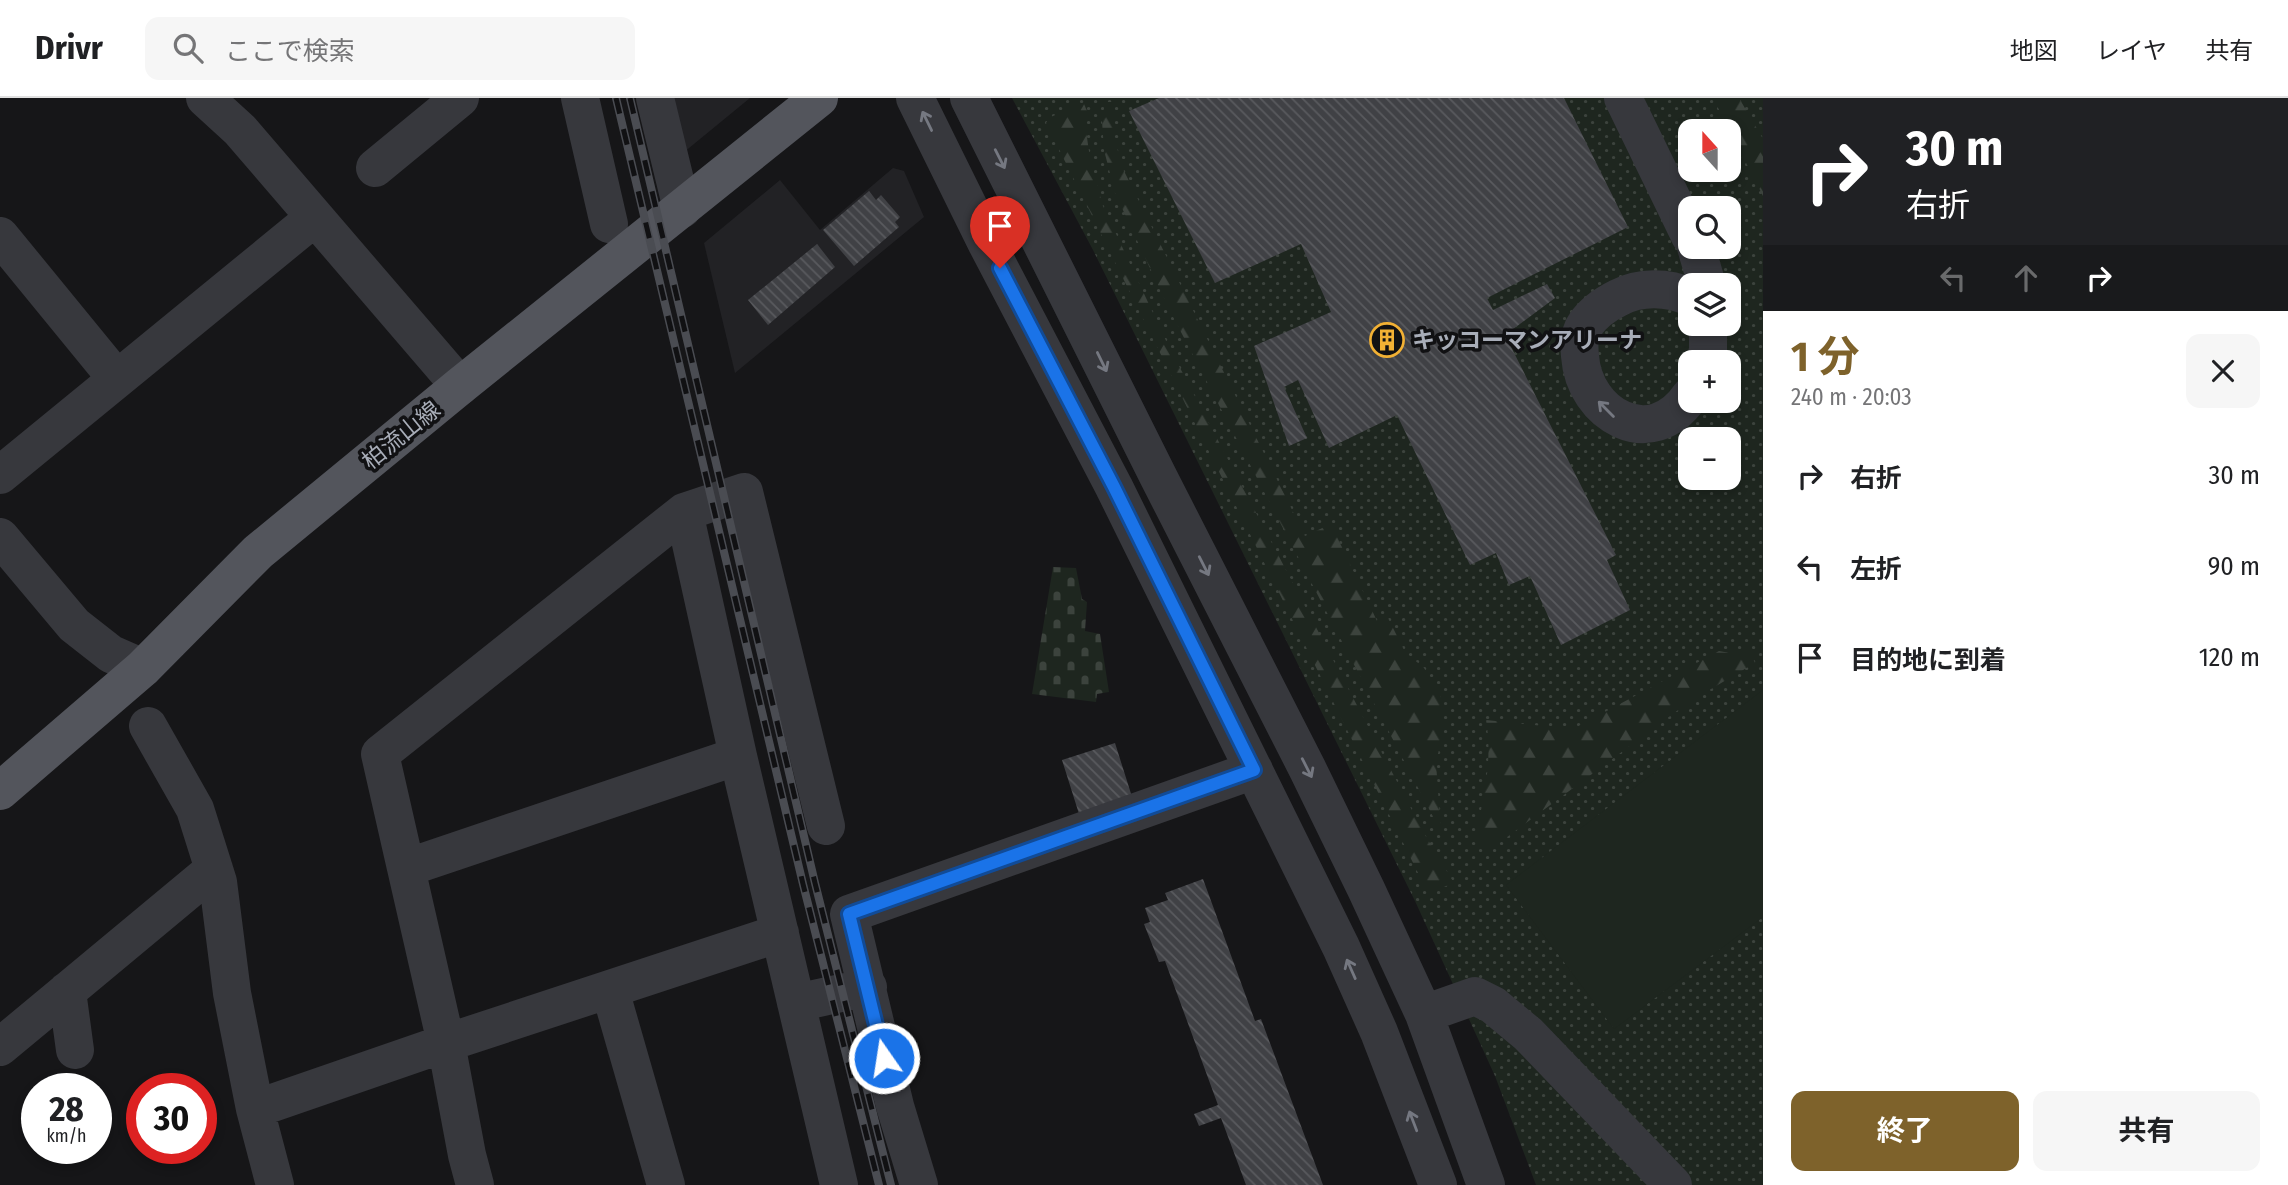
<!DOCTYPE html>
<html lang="ja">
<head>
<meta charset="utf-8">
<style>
  :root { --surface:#fff; --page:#f6f6f6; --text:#202124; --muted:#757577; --line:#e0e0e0; --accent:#7e622b }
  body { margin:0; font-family:"Fira Sans Condensed","Noto Sans JP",sans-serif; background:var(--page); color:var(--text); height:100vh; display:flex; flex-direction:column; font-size:26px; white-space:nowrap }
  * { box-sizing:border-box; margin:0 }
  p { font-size:23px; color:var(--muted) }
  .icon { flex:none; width:38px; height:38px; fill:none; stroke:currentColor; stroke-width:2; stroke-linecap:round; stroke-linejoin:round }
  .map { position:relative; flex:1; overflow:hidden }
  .sheet { display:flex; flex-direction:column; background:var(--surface); width:525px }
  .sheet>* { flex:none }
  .hud { background:#202124; color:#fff; overflow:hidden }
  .needle { width:46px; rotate:339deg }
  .fabs { position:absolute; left:1678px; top:21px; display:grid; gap:14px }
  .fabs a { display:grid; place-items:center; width:63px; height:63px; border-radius:14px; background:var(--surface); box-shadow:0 4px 10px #0003; font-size:35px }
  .speed { position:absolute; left:21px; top:975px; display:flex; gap:14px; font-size:35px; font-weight:700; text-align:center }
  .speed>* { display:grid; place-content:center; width:91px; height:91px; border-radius:50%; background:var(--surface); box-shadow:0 4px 10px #0003; line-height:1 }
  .speed small { font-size:18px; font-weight:400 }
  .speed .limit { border:10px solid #d22; background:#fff; color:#111 }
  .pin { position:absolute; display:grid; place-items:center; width:60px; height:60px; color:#fff; margin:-72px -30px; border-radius:50% 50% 50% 0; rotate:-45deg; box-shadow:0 0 7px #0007 }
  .pin .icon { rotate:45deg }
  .me { position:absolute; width:77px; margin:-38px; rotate:347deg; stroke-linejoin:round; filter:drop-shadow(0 0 5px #0008) }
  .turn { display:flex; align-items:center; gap:24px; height:147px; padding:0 28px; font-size:32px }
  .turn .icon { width:91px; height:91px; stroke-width:2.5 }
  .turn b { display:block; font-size:49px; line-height:60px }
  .lanes { display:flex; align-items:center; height:66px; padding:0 28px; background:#0003; justify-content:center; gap:35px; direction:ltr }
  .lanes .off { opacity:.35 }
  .round { display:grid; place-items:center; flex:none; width:74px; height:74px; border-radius:14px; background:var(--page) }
  .headline { display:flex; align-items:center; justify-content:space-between; height:119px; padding:0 28px }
  h1 { font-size:42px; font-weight:700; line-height:52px; color:var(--accent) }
  .primary-button { display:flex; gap:14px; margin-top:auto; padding:14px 28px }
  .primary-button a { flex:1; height:80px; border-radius:14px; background:var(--accent); color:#fff; font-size:28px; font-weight:700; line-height:80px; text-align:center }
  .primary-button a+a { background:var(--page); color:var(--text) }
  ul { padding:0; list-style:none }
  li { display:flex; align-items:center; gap:21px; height:91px; padding:0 28px }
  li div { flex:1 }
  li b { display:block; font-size:26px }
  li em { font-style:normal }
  header { display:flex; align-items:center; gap:42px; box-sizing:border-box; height:98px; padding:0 35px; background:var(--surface); border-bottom:2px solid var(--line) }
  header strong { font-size:33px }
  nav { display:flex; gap:38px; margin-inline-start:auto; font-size:24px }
  .search { width:490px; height:63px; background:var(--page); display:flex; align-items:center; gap:18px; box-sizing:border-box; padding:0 24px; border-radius:14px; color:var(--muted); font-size:26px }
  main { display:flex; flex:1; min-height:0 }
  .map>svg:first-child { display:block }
</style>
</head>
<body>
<header>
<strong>Drivr</strong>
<div class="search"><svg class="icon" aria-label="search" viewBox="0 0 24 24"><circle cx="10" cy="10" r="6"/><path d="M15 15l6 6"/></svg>ここで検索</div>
<nav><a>地図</a><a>レイヤ</a><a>共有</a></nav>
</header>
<main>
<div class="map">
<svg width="1763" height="1087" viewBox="0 0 1763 1087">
  <defs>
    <pattern id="green-dots" width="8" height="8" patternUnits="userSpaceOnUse" patternTransform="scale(1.75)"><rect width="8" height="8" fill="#1e261f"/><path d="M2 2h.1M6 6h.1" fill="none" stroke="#3c433d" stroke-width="1.8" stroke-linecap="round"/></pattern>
    <pattern id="forest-firs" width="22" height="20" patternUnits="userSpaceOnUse" patternTransform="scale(1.75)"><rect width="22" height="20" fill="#1e261f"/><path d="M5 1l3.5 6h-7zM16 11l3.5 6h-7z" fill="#3c433d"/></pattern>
    <pattern id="cemetery-stones" width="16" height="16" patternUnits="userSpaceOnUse" patternTransform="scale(1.75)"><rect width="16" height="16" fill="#1e261f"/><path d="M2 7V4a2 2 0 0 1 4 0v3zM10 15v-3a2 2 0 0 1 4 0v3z" fill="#3c433d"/></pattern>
    <pattern id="building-back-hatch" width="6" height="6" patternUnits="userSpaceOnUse" patternTransform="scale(1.75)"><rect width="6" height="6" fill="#404145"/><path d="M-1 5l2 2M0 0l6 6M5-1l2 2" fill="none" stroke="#595a5e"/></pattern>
  </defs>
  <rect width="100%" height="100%" fill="#161618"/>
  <path fill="#222225" d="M670,0H750L683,55Z
    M893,70L904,73L924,119L735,275L704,145L780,82L820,132Z"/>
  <path fill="url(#green-dots)" fill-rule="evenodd" d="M1012,0H1763V1087H1536L1495,978L1415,803L1093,152ZM1690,33H1729V72H1690ZM1690,110H1729V149H1690ZM1690,187H1729V226H1690ZM1690,264H1729V303H1690ZM1690,341H1729V380H1690Z"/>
  <path fill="url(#forest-firs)" d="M1713,0H1739L1763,41V98Z
    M1105,4H1114V40L1124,73L1305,438L1331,426L1377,523L1387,518L1405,554L1424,570L1440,596L1443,633L1436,665L1441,734L1169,211L1115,95L1104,52L1102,23Z
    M1078,6H1084L1087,13L1086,33L1090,60L1103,108L1168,247L1425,737L1454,785L1428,795L1046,25L1049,20Z
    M1719,553L1730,555L1745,553L1752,558L1755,565L1689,604L1487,754L1476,736C1484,698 1493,661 1486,622L1573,631Z"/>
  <path fill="url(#cemetery-stones)" d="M1053,469L1076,470L1082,501L1087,504L1085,533L1100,536L1109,594L1097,596L1096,604L1032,596Z"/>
  <path fill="#1e261f" d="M1763,592V819L1614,931L1506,787Z"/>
  <path fill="url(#building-back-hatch)" d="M1159,0H1564L1628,129L1487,200L1493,212L1547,186L1555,200L1505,237L1616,457L1607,462L1630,512L1561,547L1530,478L1509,487L1496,455L1470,467L1397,317L1329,350L1298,282L1284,289L1307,340L1289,348L1254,248L1331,214L1301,146L1215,185L1129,13Z
    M869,93L876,102L881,97L900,119L895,124L899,129L854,168L823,132Z
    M817,146L835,169L768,227L748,202Z
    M1115,645L1133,702L1080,719L1062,662Z
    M1203,781L1255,923L1261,921L1323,1087H1246L1221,1020L1199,1028L1194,1016L1218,1007L1165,863L1159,864L1144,826L1150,824L1145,810L1168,802L1165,795Z"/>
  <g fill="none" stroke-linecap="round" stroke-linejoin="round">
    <path stroke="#37383d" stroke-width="38" d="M205,0L240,32L460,288
      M580,0L609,126
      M655,0L682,111
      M915,0L987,146L1114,389L1341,849L1379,934L1438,1087
      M969,0L1158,378L1308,672L1366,791L1424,916L1486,1087
      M1623,0L1690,138
      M375,70L460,0
      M0,138L117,281
      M1696,149L1707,187
      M1690,199C1668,189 1640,188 1618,200C1606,206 1593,215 1585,227C1579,235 1579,248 1580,258C1584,317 1651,355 1690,298
      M1705,264L1708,252V226
      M0,377L314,120
      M684,414L738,658L839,1087
      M0,439L74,527L111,556L143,570
      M148,628L195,711L218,784L232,895L255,1011L275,1087
      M406,770L380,656L684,414L744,394L826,728
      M610,892L666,1087
      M67,893L75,952
      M796,905L868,889
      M1424,916L1475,898L1493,907L1528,936L1673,1087
      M0,949L214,771
      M255,1011L446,945L406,770L738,658
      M475,1087L467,1057L446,945L780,835
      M919,1087L895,1008L849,816L1254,672"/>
    <path stroke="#53555c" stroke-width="38" d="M0,693L143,570L258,454L460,288L819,0"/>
    <g stroke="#4a4c52" stroke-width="8">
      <path id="rail" d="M616,0L803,786L879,1087
        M630,0L815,785L891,1087"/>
    </g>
    <use href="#rail" stroke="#111113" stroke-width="5" stroke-dasharray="16" stroke-linecap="butt"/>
  </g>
  <defs><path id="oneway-shaft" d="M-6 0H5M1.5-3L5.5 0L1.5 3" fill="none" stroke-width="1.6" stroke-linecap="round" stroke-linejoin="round" transform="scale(1.75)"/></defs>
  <g stroke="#757881">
    <use href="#oneway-shaft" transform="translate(927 23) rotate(-116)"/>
    <use href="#oneway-shaft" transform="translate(1000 61) rotate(63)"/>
    <use href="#oneway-shaft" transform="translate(1102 264) rotate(64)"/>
    <use href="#oneway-shaft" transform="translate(1606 311) rotate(-135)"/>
    <use href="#oneway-shaft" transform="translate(1204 468) rotate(63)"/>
    <use href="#oneway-shaft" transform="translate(1307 670) rotate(63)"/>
    <use href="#oneway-shaft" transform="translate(1351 871) rotate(-114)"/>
    <use href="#oneway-shaft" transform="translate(1413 1023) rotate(-111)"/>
  </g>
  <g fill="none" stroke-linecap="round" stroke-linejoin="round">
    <g stroke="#114b97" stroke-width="18">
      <path id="route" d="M884,960L849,816L1254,672L1114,389L1000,170"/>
    </g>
    <use href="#route" stroke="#1a73e8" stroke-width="12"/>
  </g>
  <defs>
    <g id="building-ring" transform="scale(1.75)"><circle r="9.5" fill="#111113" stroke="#f2b134" stroke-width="1.5"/><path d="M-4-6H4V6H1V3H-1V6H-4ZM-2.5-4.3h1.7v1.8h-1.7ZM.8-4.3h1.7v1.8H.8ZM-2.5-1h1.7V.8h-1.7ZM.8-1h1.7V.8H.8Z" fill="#f2b134"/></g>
  </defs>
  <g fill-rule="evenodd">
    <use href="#building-ring" x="1387" y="242"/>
  </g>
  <g text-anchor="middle" stroke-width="7" stroke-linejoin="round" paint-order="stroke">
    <g font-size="23" font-weight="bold" fill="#a8adb8" stroke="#111113" text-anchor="start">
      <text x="1412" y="250">キッコーマンアリーナ</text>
    </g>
    <g font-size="23" fill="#a8adb8" stroke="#111113">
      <text transform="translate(401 337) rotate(-39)" y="8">柏流山線</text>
    </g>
  </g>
</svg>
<div class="fabs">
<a><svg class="needle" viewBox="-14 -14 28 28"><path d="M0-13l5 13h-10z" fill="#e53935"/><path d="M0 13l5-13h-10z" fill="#757577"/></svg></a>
<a><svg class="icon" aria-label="search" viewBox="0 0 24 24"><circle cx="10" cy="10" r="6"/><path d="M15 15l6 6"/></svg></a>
<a><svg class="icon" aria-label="layers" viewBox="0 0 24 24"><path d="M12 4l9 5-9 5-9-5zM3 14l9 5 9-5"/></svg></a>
<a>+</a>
<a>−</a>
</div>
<div class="speed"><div>28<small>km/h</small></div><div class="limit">30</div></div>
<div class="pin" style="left:1000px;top:170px;background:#d93025"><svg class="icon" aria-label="arrive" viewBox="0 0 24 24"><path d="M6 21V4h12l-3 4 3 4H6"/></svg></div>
<svg class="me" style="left:884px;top:960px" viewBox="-20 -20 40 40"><circle r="17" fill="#1a73e8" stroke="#fff" stroke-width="3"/><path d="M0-11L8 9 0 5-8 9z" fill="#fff"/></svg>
</div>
<section class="sheet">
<div class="hud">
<div class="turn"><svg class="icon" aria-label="right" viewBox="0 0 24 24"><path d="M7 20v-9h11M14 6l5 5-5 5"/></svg><div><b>30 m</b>右折</div></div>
<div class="lanes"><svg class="icon off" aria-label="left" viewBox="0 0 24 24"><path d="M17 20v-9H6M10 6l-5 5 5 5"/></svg><svg class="icon off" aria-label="ahead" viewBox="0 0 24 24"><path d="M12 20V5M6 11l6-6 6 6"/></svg><svg class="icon" aria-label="right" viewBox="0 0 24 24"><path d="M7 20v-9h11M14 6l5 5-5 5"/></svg></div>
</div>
<div class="headline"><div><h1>1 分</h1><p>240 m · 20:03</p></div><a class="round"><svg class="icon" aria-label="close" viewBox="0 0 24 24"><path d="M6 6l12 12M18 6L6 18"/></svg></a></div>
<ul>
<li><svg class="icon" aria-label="right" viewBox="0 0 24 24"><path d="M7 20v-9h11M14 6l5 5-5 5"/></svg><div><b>右折</b></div><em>30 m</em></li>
<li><svg class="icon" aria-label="left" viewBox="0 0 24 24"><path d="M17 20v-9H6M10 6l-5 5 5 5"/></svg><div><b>左折</b></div><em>90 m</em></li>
<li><svg class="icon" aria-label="arrive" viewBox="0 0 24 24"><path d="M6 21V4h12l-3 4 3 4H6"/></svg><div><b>目的地に到着</b></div><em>120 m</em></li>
</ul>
<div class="primary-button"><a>終了</a><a>共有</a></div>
</section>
</main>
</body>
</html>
